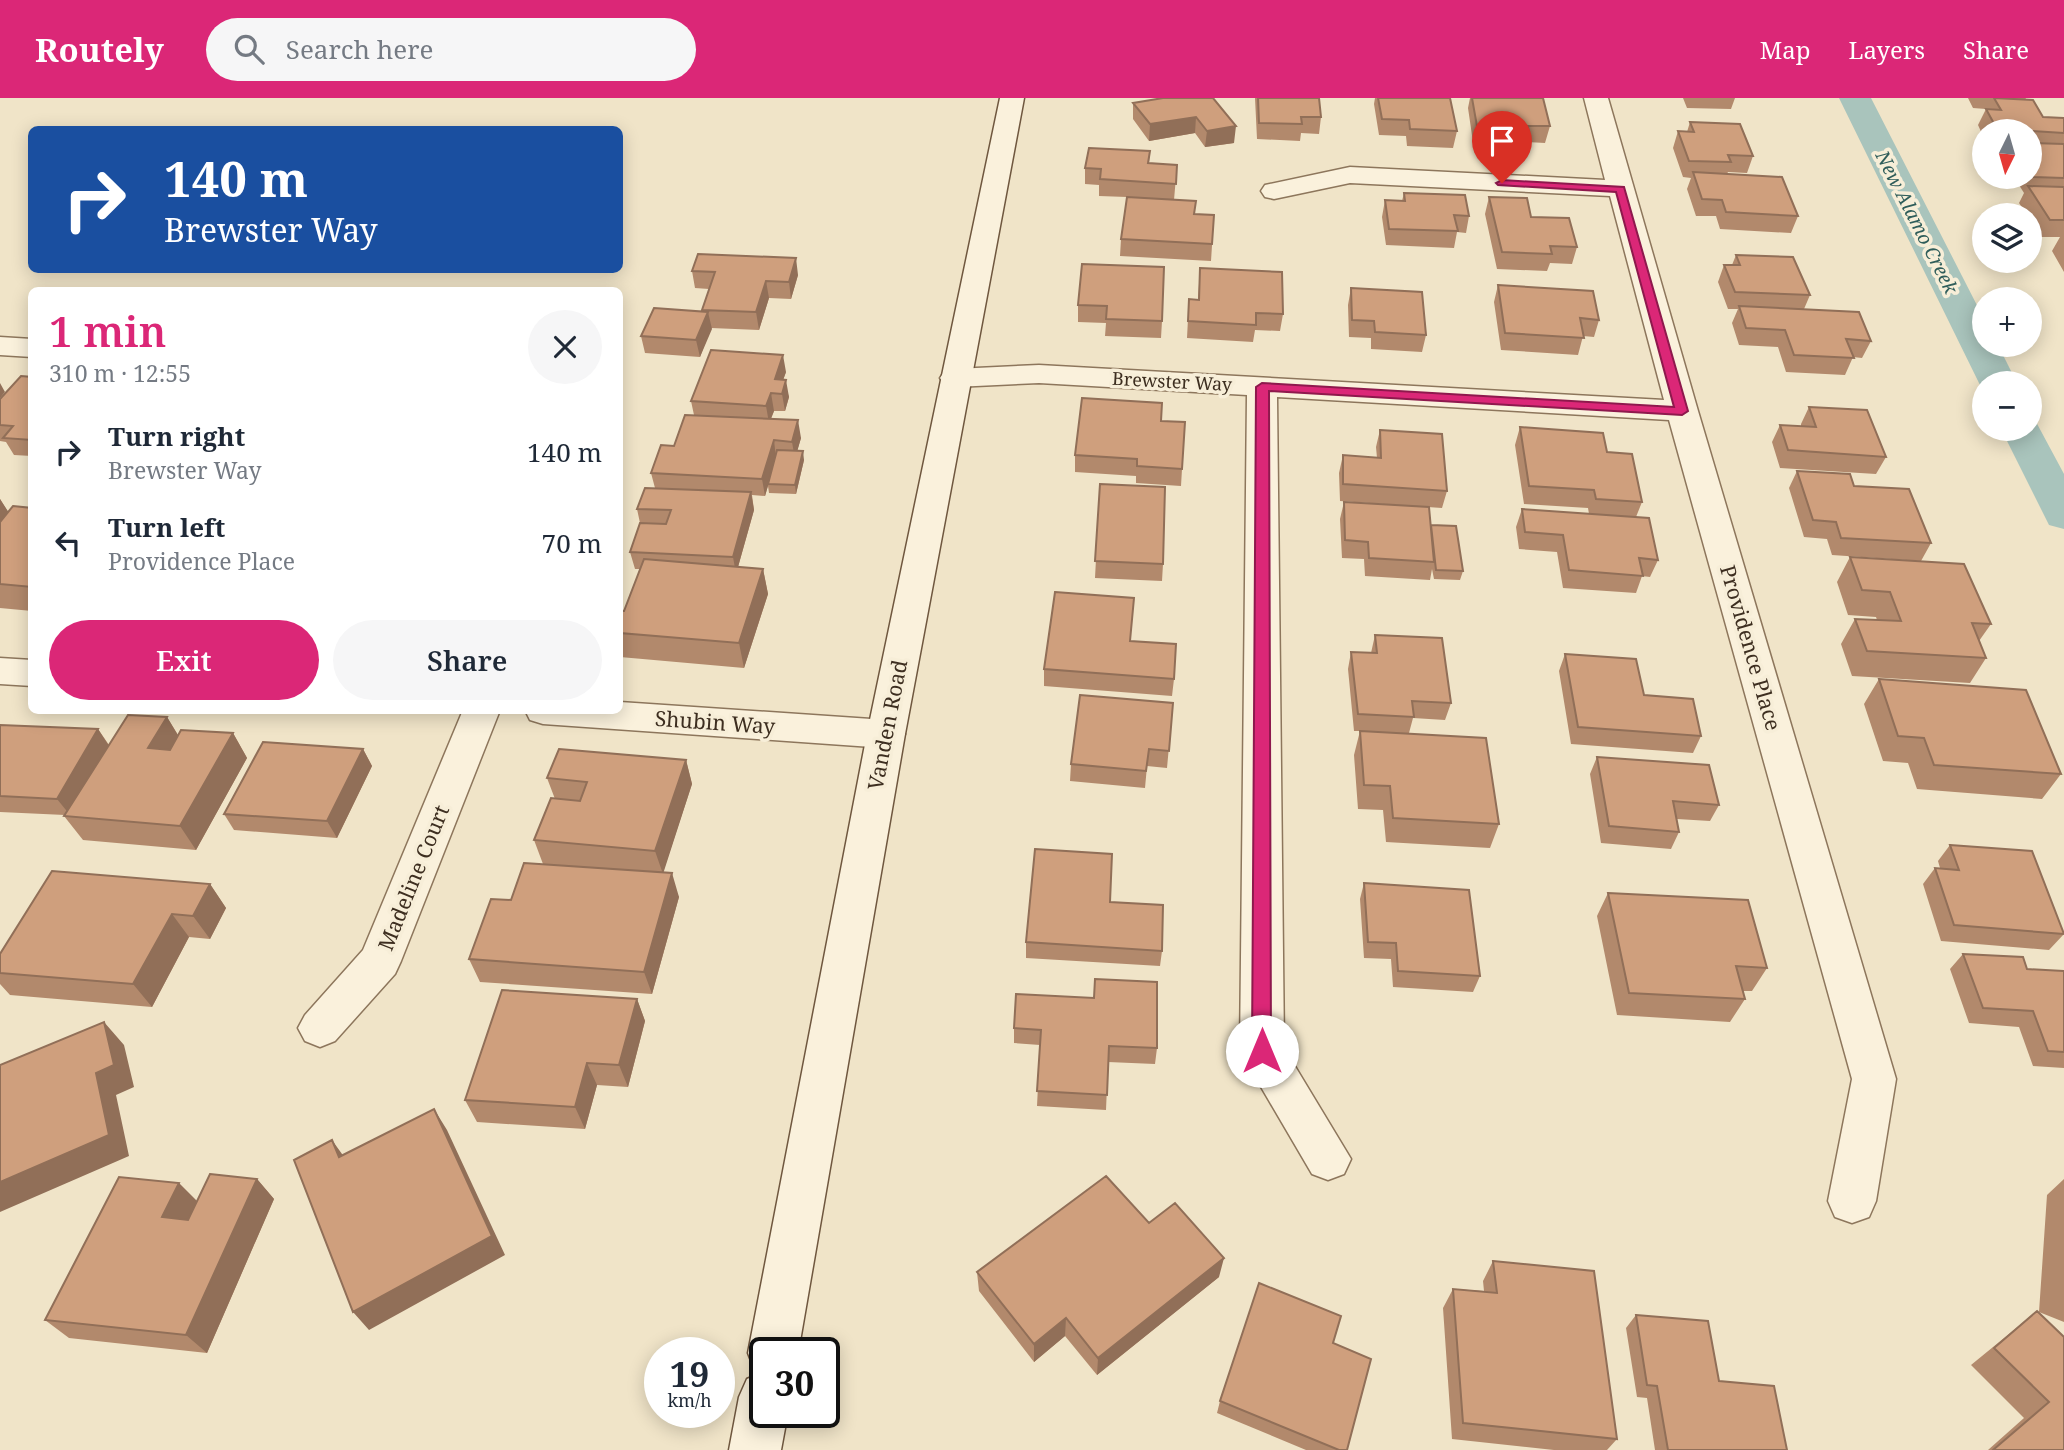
<!DOCTYPE html>
<html lang="en">
<head>
<meta charset="utf-8">
<style>
  :root { --surface:#fff; --page:#f6f6f7; --text:#1f2937; --muted:#747a83; --accent:#db2777 }
  body { margin:0; font-family:"Noto Serif",serif; background:var(--page); color:var(--text); height:100vh; display:flex; flex-direction:column; font-size:26px; white-space:nowrap }
  * { box-sizing:border-box; margin:0 }
  p { font-size:23px; color:var(--muted) }
  .icon { flex:none; width:38px; height:38px; fill:none; stroke:currentColor; stroke-width:2; stroke-linecap:round; stroke-linejoin:round }
  .map { position:relative; flex:1; overflow:hidden }
  .details { position:absolute; left:28px; top:189px; width:595px; height:427px; display:flex; flex-direction:column; background:var(--surface); border-radius:10px; box-shadow:0 4px 18px #0003 }
  .details>* { flex:none }
  .guide { position:absolute; left:28px; top:28px; width:595px; height:147px; border-radius:10px; box-shadow:0 4px 18px #0003; background:#1a4fa0; color:#fff; overflow:hidden }
  .needle { width:46px; rotate:185deg }
  .tools { position:absolute; left:1972px; top:21px; display:grid; gap:14px }
  .tools a { display:grid; place-items:center; width:70px; height:70px; border-radius:50%; background:var(--surface); box-shadow:0 4px 18px #0003; font-size:35px }
  .speed { position:absolute; left:644px; top:1239px; display:flex; gap:14px; font-size:35px; font-weight:700; text-align:center }
  .speed>* { display:grid; place-content:center; width:91px; height:91px; border-radius:50%; background:var(--surface); box-shadow:0 4px 18px #0003; line-height:1 }
  .speed small { font-size:18px; font-weight:400 }
  .speed .limit { border:4px solid #111; border-radius:10px; background:#fff; color:#111 }
  .pin { position:absolute; display:grid; place-items:center; width:60px; height:60px; color:#fff; margin:-72px -30px; border-radius:50% 50% 50% 0; rotate:-45deg; box-shadow:0 0 7px #0007 }
  .pin .icon { rotate:45deg }
  .me { position:absolute; width:77px; margin:-38px; rotate:0deg; stroke-linejoin:round; filter:drop-shadow(0 0 5px #0008) }
  .turn { display:flex; align-items:center; gap:24px; height:147px; padding:0 21px; font-size:32px }
  .turn .icon { width:91px; height:91px; stroke-width:2.5 }
  .turn b { display:block; font-size:49px; line-height:60px }
  .round { display:grid; place-items:center; flex:none; width:74px; height:74px; border-radius:37px; background:var(--page) }
  .overview { display:flex; align-items:center; justify-content:space-between; height:119px; padding:0 21px }
  h1 { font-size:42px; font-weight:600; line-height:52px; color:var(--accent) }
  .cta { display:flex; gap:14px; margin-top:auto; padding:14px 21px }
  .cta a { flex:1; height:80px; border-radius:42px; background:var(--accent); color:#fff; font-size:28px; font-weight:600; line-height:80px; text-align:center }
  .cta a+a { background:var(--page); color:var(--text) }
  ul { padding:0; list-style:none }
  li { display:flex; align-items:center; gap:21px; height:91px; padding:0 21px }
  li div { flex:1 }
  li b { display:block; font-size:26px }
  li em { font-style:normal }
  header { display:flex; align-items:center; gap:42px; box-sizing:border-box; height:98px; padding:0 35px; background:var(--accent); color:#fff }
  header strong { font-size:33px }
  nav { display:flex; gap:38px; margin-inline-start:auto; font-size:24px }
  .search { width:490px; height:63px; background:var(--page); display:flex; align-items:center; gap:18px; box-sizing:border-box; padding:0 24px; border-radius:38px; color:var(--muted); font-size:26px }
  .map>svg:first-child { display:block }
</style>
</head>
<body>
<header>
<strong>Routely</strong>
<div class="search"><svg class="icon" aria-label="search" viewBox="0 0 24 24"><circle cx="10" cy="10" r="6"/><path d="M15 15l6 6"/></svg>Search here</div>
<nav><a>Map</a><a>Layers</a><a>Share</a></nav>
</header>
<div class="map">
<svg width="2064" height="1352" viewBox="0 0 2064 1352">
  <rect width="100%" height="100%" fill="#f0e4c8"/>
  <g fill="none" stroke-linecap="round" stroke-linejoin="round">
    <path fill="#a9c4bc" fill-rule="evenodd" d="M1839,0H1871L1984,221V247H1998L2017,285H1984V293L1979,285Z
      M2030,321L2035,322L2064,376V431L2049,427L2001,331H2030Z"/>
    <g stroke="#8d765c" stroke-width="3">
      <path id="street" d="M1584,0H1608L1698,313L1896,981L1876,1103L1869,1119L1852,1125L1835,1119L1828,1103L1852,981L1669,322L1277,299L1284,950L1351,1061L1344,1076L1328,1082L1312,1076L1240,953L1247,297L1039,285L955,289L944,286L940,280L944,274L955,271L1039,267L1664,302L1610,98L1350,85L1274,101L1265,99L1261,93L1265,87L1350,69L1605,82Z
        M0,239L32,241V259L0,257Z
        M0,560L32,562V588L0,586Z
        M620,604L886,622L899,626L905,636L899,646L886,650L543,626L530,622L525,612H620Z
        M463,612H500L401,863L395,876L335,943L320,949L305,943L298,930L305,917L363,852Z"/>
    </g>
    <g stroke="#6f573f" stroke-width="3">
      <path id="secondary" d="M1000,0H1024L905,636L798,1255H765V1314H788L781,1352H729L739,1299L747,1281L761,1275L755,1273L748,1255L867,636Z"/>
    </g>
    <use href="#street" fill="#faf1dc" fill-rule="evenodd"/>
    <use href="#secondary" fill="#faf1dc" fill-rule="evenodd"/>
  </g>
  <path fill="#b2896c" d="M1213,0L1234,45L1205,49L1195,35L1149,43L1133,21V5Z
    M1255,0H1319L1321,19L1319,36L1301,35L1300,43L1257,41Z
    M1375,0H1450L1457,33L1453,50L1407,48L1406,38L1379,37L1374,6Z
    M1470,0H1543L1550,28L1545,45L1527,44L1525,53L1474,51L1468,10Z
    M1683,0H1735L1731,11L1687,10Z
    M1968,0H2026L2025,2L2043,19L2064,35V174L2052,153L2060,139H2040L2030,122V117H2027L2019,105L2024,95L2014,79H2030V33H1984V40L1978,27L1986,11L1973,10Z
    M1690,24L1753,58L1747,75L1728,74L1727,76L1798,118L1791,135L1720,131L1716,118H1696L1687,91L1691,80L1683,79L1673,50L1678,33L1687,34Z
    M1150,53L1149,65L1177,67L1174,102L1195,116L1214,117L1211,163L1120,158L1121,141L1127,99L1099,98V87L1085,86V70Z
    M1404,95L1469,118L1466,135L1457,134L1454,150L1386,147L1382,119L1385,102L1402,103Z
    M1489,99L1531,119L1577,149L1572,166L1550,165L1547,173L1497,171L1485,116Z
    M1736,157L1810,197L1804,211L1871,243L1862,260L1853,259L1845,277L1786,274L1778,249L1739,247L1732,225L1738,211H1728L1718,184L1724,167H1732Z
    M1082,166L1162,223L1161,240L1105,238L1106,225L1078,224V207Z
    M1200,170L1283,216L1280,233L1255,232L1253,244L1187,240L1189,201L1198,202Z
    M692,173L798,177L791,201L769,200L759,232L711,230L700,259L645,255L641,238L702,214L709,191L695,190Z
    M1498,187L1599,222L1594,239L1583,238L1578,257L1501,252L1494,204Z
    M1351,190L1426,237L1422,254L1371,251V240L1349,239L1348,207Z
    M786,274L783,282L789,299L785,313H774L771,321L801,340L797,353L804,362L796,396L769,395L768,388L765,398L752,397L754,412L738,469L763,471L768,496L744,570L620,559V513H624L640,471H635L630,454L640,425L637,411L655,390L651,375L674,348L694,317L691,303Z
    M32,279V358L14,357L6,344L0,343V301Z
    M1809,309L1886,359L1876,376L1780,370L1772,344L1780,327L1801,328V326Z
    M1161,323L1182,371L1181,388L1136,385V378L1075,374V357Z
    M1520,329L1607,354L1642,404L1636,419L1658,462L1650,479L1642,478L1636,495L1563,490L1557,454L1519,451L1516,429L1522,411L1589,416L1588,410L1524,406L1515,347Z
    M1380,332L1447,393L1442,410L1340,403L1339,375L1343,357L1377,360L1376,349Z
    M1797,373L1931,445L1921,463L1832,457L1827,441L1804,439L1789,390Z
    M1100,386L1163,466L1162,483L1095,480Z
    M0,401L8,414L32,410V513L0,510Z
    M1344,404L1431,427L1463,473L1460,482L1434,481L1432,471L1430,482L1365,478L1364,461L1342,460L1340,421Z
    M1850,459L1991,526L1979,543L1986,560L1970,585L1852,578L1841,546L1855,521L1877,522L1876,519L1848,517L1837,484Z
    M1375,537L1451,605L1445,622L1413,620L1409,635L1499,726L1490,750L1386,744L1383,712L1358,711L1354,657L1360,633H1354L1348,571L1351,554L1371,555Z
    M1131,543L1174,581L1172,598L1044,588V571Z
    M1565,556L1644,597L1701,638L1693,655L1571,646L1559,573Z
    M1879,581L2061,676L2042,701L1917,691L1908,665L1883,663L1864,606Z
    M1173,605L1167,670L1147,668L1145,690L1070,683L1071,666Z
    M167,619L178,637L233,635L247,660L196,752L83,742L64,718L65,717L0,714V627L98,631L109,647Z
    M363,651L372,668L337,740L234,732L224,716Z
    M1597,659L1719,707L1710,723L1677,721L1679,734L1671,751L1601,745L1590,676Z
    M686,662L692,686L663,774L679,799L652,896L480,884L469,861L511,802L543,766L534,742L555,701L547,680Z
    M1950,747L2064,836L2049,852L1941,843L1923,786L1935,770H1940L1938,763Z
    M1364,785L1480,878L1473,894L1393,889L1391,861L1364,860L1360,801Z
    M210,786L226,810L210,841L189,839L152,909L10,897L0,886V856Z
    M1608,795L1767,870L1752,893H1743L1745,901L1730,924L1617,917L1597,818Z
    M1110,804L1162,853L1160,868L1026,860V844Z
    M1963,856L2027,871L2064,873V970L2033,968L2019,929L1969,925L1950,871Z
    M1016,896L1157,950L1155,966L1108,964L1106,1012L1037,1008L1040,947L1014,945V930Z
    M637,901L645,923L628,989L597,987L585,1031L477,1024L465,1002Z
    M257,1081L274,1101L207,1255L69,1240L45,1222Z
    M2064,1081V1224L2039,1214L2047,1097Z
    M1149,1125L1219,1179L1097,1277L1065,1238L1034,1264L979,1193L977,1174Z
    M1493,1163L1617,1341L1607,1352H1554L1452,1341L1443,1210L1453,1191L1484,1193L1483,1183Z
    M2037,1213L2064,1352H1988L2024,1320L1971,1267Z
    M1636,1217L1719,1283L1787,1352H1655L1647,1300L1637,1299L1626,1230Z
    M1333,1245L1347,1352H1306L1217,1315L1220,1303Z"/>
  <path fill="#916f58" d="M1196,19L1195,35L1149,43L1150,26Z
    M1236,28L1234,45L1205,49L1207,33Z
    M796,160L798,177L791,201L789,184Z
    M766,183L769,200L759,232L756,214Z
    M708,214L712,231L700,259L696,242Z
    M783,257L786,274L778,296L775,281Z
    M786,282L789,299L785,313L782,296Z
    M0,285L5,294L0,300Z
    M771,295L774,313L769,325L766,308Z
    M798,322L801,340L795,361L792,344Z
    M774,342L776,360L765,398L762,381Z
    M803,353L804,362L796,396L795,387Z
    M751,394L754,412L736,476L733,459Z
    M0,401L13,421L0,440Z
    M763,471L768,496L744,570L739,545Z
    M167,619L182,644L164,675L148,650Z
    M98,631L109,648L70,717L57,701Z
    M233,635L247,660L196,752L180,728Z
    M363,651L372,668L337,740L327,723Z
    M686,662L692,686L663,776L655,753Z
    M672,775L679,799L652,896L644,874Z
    M210,786L226,810L210,841L193,818Z
    M172,816L189,839L152,909L133,886Z
    M637,901L645,923L628,989L619,967Z
    M104,924L124,947L134,989L116,997L129,1058L0,1114V1084L96,975Z
    M587,965L597,987L585,1031L575,1009Z
    M434,1011L447,1032L505,1157L369,1232L353,1214Z
    M332,1042L347,1063L339,1059Z
    M257,1081L274,1101L207,1255L186,1237Z
    M179,1085L199,1105L182,1139L162,1119Z
    M1224,1160L1219,1179L1097,1277L1098,1260Z
    M1066,1220L1065,1238L1034,1264V1246Z"/>
  <path fill="#cf9f7d" stroke="#916f58" stroke-width="2" d="M1163,0H1213L1236,28L1207,33L1196,19L1150,26L1133,5Z
    M1258,0H1319L1321,19H1301L1302,26L1259,25Z
    M1378,0H1450L1457,33L1410,31L1409,22L1382,21Z
    M1472,0H1543L1550,28H1528L1529,37L1478,34Z
    M1994,0L2033,2L2043,19L2064,20V35L1997,31L1986,11L2001,12Z
    M1690,24L1740,26L1753,58L1728,57L1731,64L1689,63L1678,33L1694,34Z
    M2030,45L2064,46V80L2033,79L2030,74Z
    M1089,50L1150,53L1148,65L1177,67L1176,86L1100,81L1101,71L1085,70Z
    M1693,74L1782,79L1798,118L1726,114L1722,102L1702,101Z
    M2028,88L2064,89V122H2050Z
    M1404,95L1465,97L1469,118L1454,117L1458,133L1389,131L1385,102L1405,103Z
    M1127,99L1196,103L1194,116L1214,117L1212,146L1121,141Z
    M1489,99L1527,100L1531,119L1569,120L1577,149L1550,148L1552,156L1502,154Z
    M698,156L796,160L789,184L766,183L756,214L702,212L715,174L692,173Z
    M1736,157L1793,159L1810,197L1735,194L1724,167H1740Z
    M1082,166L1164,169L1162,223L1106,221L1107,208L1078,207Z
    M1200,170L1282,174L1283,216L1256,215V227L1188,223L1189,201L1199,202Z
    M1498,187L1593,193L1599,222L1580,220L1584,240L1505,235Z
    M1351,190L1422,194L1426,237L1375,234L1374,223L1352,222Z
    M1739,208L1859,214L1871,243L1846,241L1854,260L1794,257L1785,232L1746,230Z
    M654,210L708,214L696,242L641,238Z
    M711,252L783,257L775,281L786,282L782,296L771,295L766,308L691,303Z
    M21,278L32,279V342L3,340L13,328L0,327V301Z
    M1082,300L1162,305L1161,323L1185,324L1182,371L1137,368V361L1075,357Z
    M1809,309L1867,312L1886,359L1788,352L1780,327L1816,329Z
    M685,317L798,322L792,344L774,342L762,381L651,375L661,347L674,348Z
    M1520,329L1603,335L1607,354L1632,356L1642,404L1596,401L1594,392L1529,388Z
    M1380,332L1442,336L1447,393L1343,386V357L1381,360Z
    M777,352L803,353L795,387L768,386Z
    M1797,373L1850,376L1854,388L1909,391L1931,445L1841,440L1836,424L1813,422Z
    M1100,386L1165,389L1163,466L1095,463Z
    M645,390L751,394L733,459L630,454L640,425L666,426L671,412L637,411Z
    M1344,404L1429,409L1434,464L1369,460L1368,444L1345,442Z
    M13,408L32,410V489L0,486V424Z
    M1522,411L1649,420L1658,462L1639,460L1643,478L1569,472L1563,437L1525,434Z
    M1431,427L1456,428L1463,473L1436,472Z
    M1850,459L1964,466L1991,526L1972,525L1986,560L1867,553L1855,521L1901,523L1890,494L1862,492Z
    M644,461L763,471L739,545L620,535V513H624Z
    M1055,494L1134,500L1130,543L1176,546L1174,581L1044,571Z
    M1375,537L1442,540L1451,605L1412,603L1414,619L1358,616L1351,554L1377,555Z
    M1565,556L1636,561L1644,597L1693,601L1701,638L1578,629Z
    M1879,581L2026,592L2061,676L1934,667L1924,640L1898,638Z
    M1080,597L1173,605L1169,653L1149,651L1146,673L1071,666Z
    M128,617L167,619L148,650L170,652L181,632L233,635L180,728L64,718Z
    M0,627L98,631L57,701L0,698Z
    M1360,633L1486,640L1499,726L1393,720L1390,688L1364,687Z
    M263,644L363,651L327,723L224,716Z
    M559,651L686,662L655,753L534,742L551,700L580,703L587,684L547,680Z
    M1597,659L1709,667L1719,707L1673,703L1679,734L1609,728Z
    M1950,747L2032,753L2064,836L1954,827L1935,770L1959,772Z
    M1035,751L1112,756L1110,804L1163,807L1162,853L1026,844Z
    M524,765L672,775L644,874L469,861L491,801L511,802Z
    M52,773L210,786L193,818L172,816L133,886L0,875V856Z
    M1364,785L1469,792L1480,878L1398,873L1396,845L1368,844Z
    M1608,795L1748,802L1767,870L1736,868L1745,901L1629,895Z
    M1963,856L2023,859L2027,871L2064,873V954L2048,953L2033,913L1983,910Z
    M1095,881L1157,884V950L1109,948L1107,997L1037,993L1041,932L1014,930L1016,896L1094,900Z
    M502,892L637,901L619,967L587,965L575,1009L465,1002Z
    M104,924L114,967L96,975L109,1037L0,1084V967Z
    M434,1011L492,1138L353,1214L294,1062L332,1042L339,1059Z
    M210,1076L257,1081L186,1237L45,1222L119,1079L179,1085L162,1119L188,1122Z
    M1106,1078L1149,1125L1175,1105L1224,1160L1098,1260L1066,1220L1034,1246L977,1174Z
    M1493,1163L1594,1173L1617,1341L1463,1325L1453,1191L1497,1195Z
    M1259,1185L1341,1218L1333,1245L1371,1261L1347,1352H1339L1220,1303Z
    M2037,1213L2064,1239V1352H1993L2049,1304L1994,1250Z
    M1636,1217L1708,1223L1719,1283L1774,1288L1787,1352H1668L1657,1288L1647,1287Z"/>
  <path fill="#db2777" stroke="#8e194d" stroke-width="2" d="M1502,82L1624,89L1688,313L1682,317L1269,293L1271,953L1268,958L1262,961L1255,958L1252,953L1256,289L1262,285L1674,309L1616,94L1498,87L1496,85Z"/>
  <g text-anchor="middle" stroke-width="7" stroke-linejoin="round" paint-order="stroke">
    <g font-size="18" fill="#3d2e20" stroke="#f7eed8">
      <text transform="translate(1172 284) rotate(3)" y="6">Brewster Way</text>
    </g>
    <g font-size="19" font-style="italic" fill="#2f5d5a" stroke="#f7eed8">
      <text transform="translate(1917 124) rotate(63)" y="7">New Alamo Creek</text>
    </g>
    <g font-size="21" fill="#3d2e20" stroke="#f7eed8">
      <text transform="translate(1750 550) rotate(74)" y="7">Providence Place</text>
      <text transform="translate(715 625) rotate(4)" y="7">Shubin Way</text>
      <text transform="translate(888 627) rotate(-79)" y="7">Vanden Road</text>
      <text transform="translate(414 780) rotate(-68)" y="7">Madeline Court</text>
    </g>
  </g>
</svg>
<div class="tools">
<a><svg class="needle" viewBox="-14 -14 28 28"><path d="M0-13l5 13h-10z" fill="#e53935"/><path d="M0 13l5-13h-10z" fill="#747a83"/></svg></a>
<a><svg class="icon" aria-label="layers" viewBox="0 0 24 24"><path d="M12 4l9 5-9 5-9-5zM3 14l9 5 9-5"/></svg></a>
<a>+</a>
<a>−</a>
</div>
<div class="speed"><div>19<small>km/h</small></div><div class="limit">30</div></div>
<div class="pin" style="left:1502px;top:85px;background:#d93025"><svg class="icon" aria-label="arrive" viewBox="0 0 24 24"><path d="M6 21V4h12l-3 4 3 4H6"/></svg></div>
<svg class="me" style="left:1262px;top:953px" viewBox="-20 -20 40 40"><circle r="19" fill="#fff"/><path d="M0-13L10 11 0 6-10 11z" fill="#db2777"/></svg>
<div class="guide">
<div class="turn"><svg class="icon" aria-label="right" viewBox="0 0 24 24"><path d="M7 20v-9h11M14 6l5 5-5 5"/></svg><div><b>140 m</b>Brewster Way</div></div>
</div>
<section class="details">
<div class="overview"><div><h1>1 min</h1><p>310 m · 12:55</p></div><a class="round"><svg class="icon" aria-label="close" viewBox="0 0 24 24"><path d="M6 6l12 12M18 6L6 18"/></svg></a></div>
<ul>
<li><svg class="icon" aria-label="right" viewBox="0 0 24 24"><path d="M7 20v-9h11M14 6l5 5-5 5"/></svg><div><b>Turn right</b><p>Brewster Way</p></div><em>140 m</em></li>
<li><svg class="icon" aria-label="left" viewBox="0 0 24 24"><path d="M17 20v-9H6M10 6l-5 5 5 5"/></svg><div><b>Turn left</b><p>Providence Place</p></div><em>70 m</em></li>
</ul>
<div class="cta"><a>Exit</a><a>Share</a></div>
</section>
</div>
</body>
</html>
